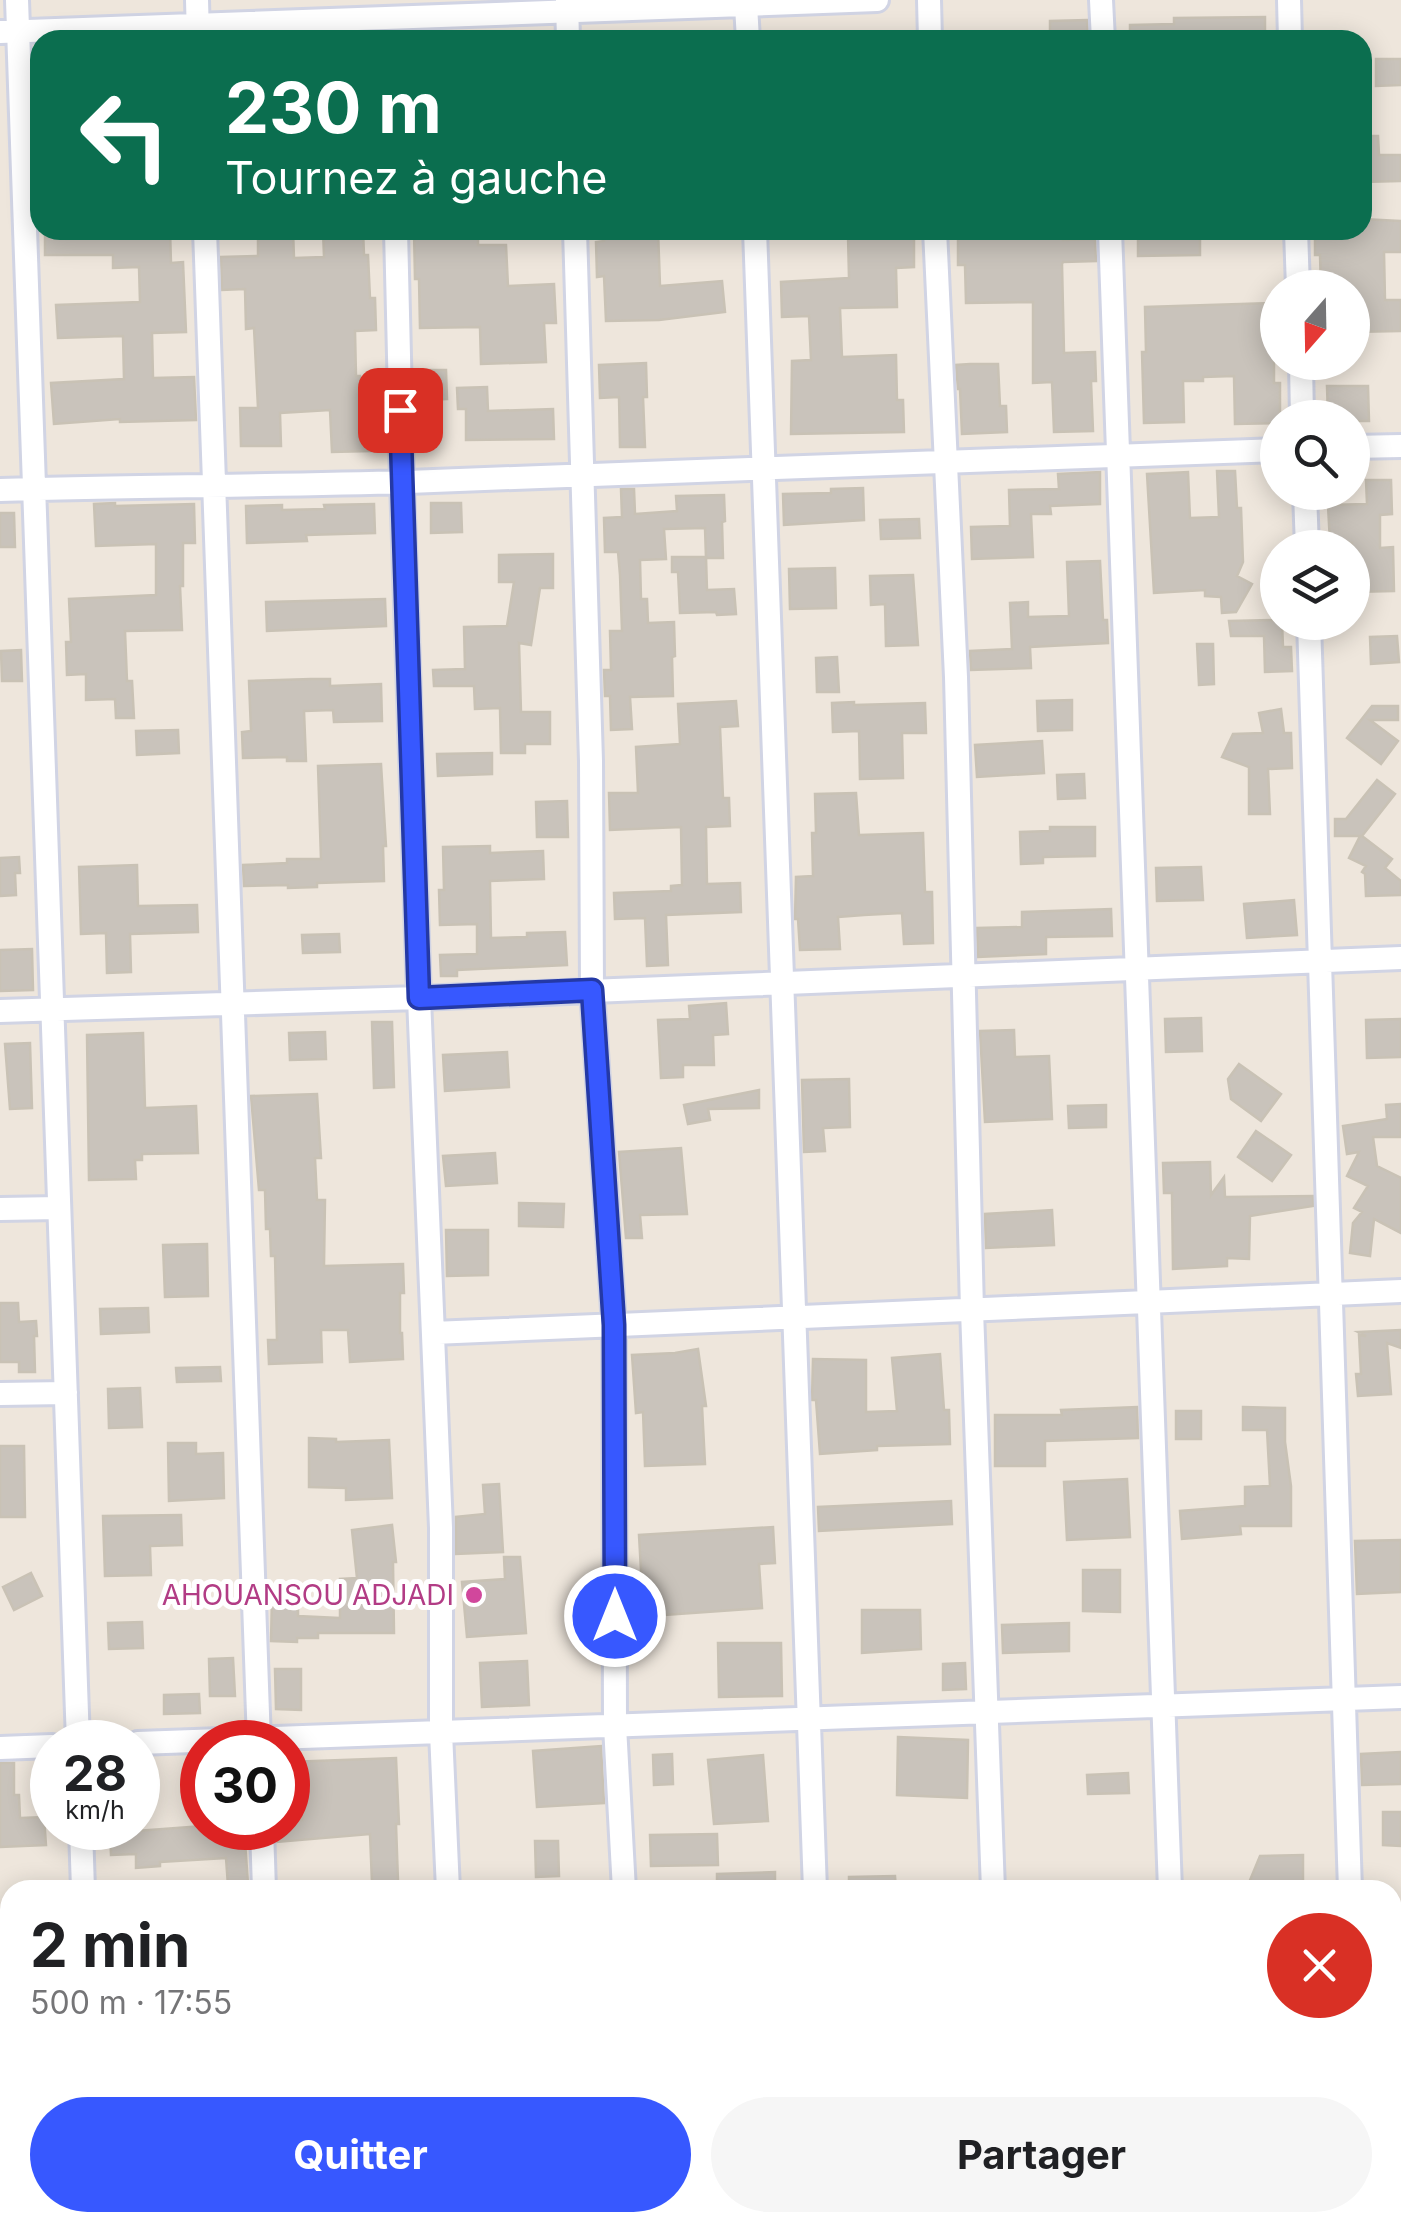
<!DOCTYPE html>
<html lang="fr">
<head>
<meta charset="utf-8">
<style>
  :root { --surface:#fff; --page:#f6f6f6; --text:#202124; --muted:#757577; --accent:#3758ff }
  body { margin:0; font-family:Inter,sans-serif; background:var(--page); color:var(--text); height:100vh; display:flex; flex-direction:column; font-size:38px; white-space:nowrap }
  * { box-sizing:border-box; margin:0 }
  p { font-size:32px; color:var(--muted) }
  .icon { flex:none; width:55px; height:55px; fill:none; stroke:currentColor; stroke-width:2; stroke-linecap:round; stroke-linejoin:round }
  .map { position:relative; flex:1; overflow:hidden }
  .drawer { position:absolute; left:0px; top:1880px; width:1402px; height:352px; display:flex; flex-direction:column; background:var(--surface); border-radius:30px 30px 0 0; box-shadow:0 5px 25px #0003 }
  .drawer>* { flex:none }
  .hud { position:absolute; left:30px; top:30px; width:1342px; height:210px; border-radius:30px; box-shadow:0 5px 25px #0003; background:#0b6e4f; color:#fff; overflow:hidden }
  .needle { width:65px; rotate:200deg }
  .buttons { position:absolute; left:1260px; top:270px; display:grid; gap:20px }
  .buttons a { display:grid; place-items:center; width:110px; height:110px; border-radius:50%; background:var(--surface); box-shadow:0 5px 25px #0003; font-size:50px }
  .speed { position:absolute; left:30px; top:1720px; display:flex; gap:20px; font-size:50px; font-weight:700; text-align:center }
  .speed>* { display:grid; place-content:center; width:130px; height:130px; border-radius:50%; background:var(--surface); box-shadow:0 5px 25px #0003; line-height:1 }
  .speed small { font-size:25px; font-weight:400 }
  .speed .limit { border:15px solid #d22; background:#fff; color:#111 }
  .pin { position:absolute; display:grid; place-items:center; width:85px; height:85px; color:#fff; margin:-42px; border-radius:20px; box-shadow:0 5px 15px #0006 }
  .me { position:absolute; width:110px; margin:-55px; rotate:0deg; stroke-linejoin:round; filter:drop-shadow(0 0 8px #0008) }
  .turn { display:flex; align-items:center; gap:35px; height:210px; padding:0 30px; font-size:45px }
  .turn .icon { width:130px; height:130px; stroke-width:2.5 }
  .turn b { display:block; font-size:70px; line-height:85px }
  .round { display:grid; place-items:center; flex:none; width:105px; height:105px; border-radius:52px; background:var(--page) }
  .headline { display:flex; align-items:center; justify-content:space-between; height:170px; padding:0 30px }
  h1 { font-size:60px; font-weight:700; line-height:75px }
  .action { display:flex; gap:20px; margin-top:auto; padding:20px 30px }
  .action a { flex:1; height:115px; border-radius:60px; background:var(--accent); color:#fff; font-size:40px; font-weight:700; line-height:115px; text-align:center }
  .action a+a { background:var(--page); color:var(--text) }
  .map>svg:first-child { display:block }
</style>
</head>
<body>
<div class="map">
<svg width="1401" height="2231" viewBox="0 0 1401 2231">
  <rect width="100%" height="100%" fill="#eee6dc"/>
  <path fill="#c5f090" d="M608,2222V2231H317V2223Z"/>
  <path fill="#c9c3bb" stroke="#c9c2b5" stroke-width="2.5" d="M1265,17V40H1130V25L1174,24V18Z
    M1087,20L1088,40H1050V21Z
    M1376,59H1401V85L1376,86Z
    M1362,136H1378L1379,155H1401V181L1362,182Z
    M1362,219L1401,221V252H1384L1385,300H1401V331L1352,332V288H1321L1320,255H1315V230H1362Z
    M45,230H170L171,263L183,262L186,332L152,333L153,378L194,377L196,420L120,422V419L54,424L51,383L124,379L123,336L58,338L56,305L140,302L139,267L113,268V255H45Z
    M293,230L294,258L324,257L323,230H363L364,255H368L370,298H375L376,330L355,331L356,376H360L362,413H369L371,451L332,452L330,410L280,413L281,446H241L240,408H258L254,328L246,329L245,289L222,290L221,257L258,256V231Z
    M414,230H478V245H506L508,286L554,284L556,323H544L546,362L481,364L480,327L420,328L419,279H415Z
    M604,230H658L660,286L722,281L725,312L659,320L606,321L604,276L597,277L596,242L604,241Z
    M1138,230H1200V255L1138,256Z
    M1063,234V240L1095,239L1096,261L1063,262L1062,264L1064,353L1095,352L1096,381H1091L1093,431L1054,432L1052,382L1033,383V302L966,303L965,265H958V235Z
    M848,235H914V267L896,268L897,307L840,308L842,357L896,355L897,400H903L904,432L791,434L792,361L811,360L809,316L782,317L781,282L849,278Z
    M1274,303V383H1280V418H1278V423L1235,424L1234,376L1203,377V381H1183L1184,422L1144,423L1142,352H1146L1145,307Z
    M646,363L647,397H643L645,447H620L619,397L600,398L599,365Z
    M970,364H998L1000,406H1006L1007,432L962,434L960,389H958L956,365Z
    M421,370H446L447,399L422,400Z
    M1327,386H1368L1369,421H1352V418H1328Z
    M487,387L488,411L553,409L554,439L466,440V409H458L457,388Z
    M1217,471H1235L1237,508H1241L1243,562L1237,576L1252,584L1236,612L1222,613L1221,597L1205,596V590L1154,593L1147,474L1188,472L1190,518L1219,517Z
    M1100,472V504L1050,506L1051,514H1031L1033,557L972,559L971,527L1010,526L1009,490L1059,489L1058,474Z
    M1366,480H1391L1392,514L1380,515V548L1393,547L1394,591L1352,592V543H1330L1328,505L1367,504Z
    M863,488L864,520L784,525L783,494L831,493V489Z
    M621,489H634L635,514L677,511L676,496L724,495L725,521L722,522L723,558H706L705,528L664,529L666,559L640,560L641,599H647L648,623L674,622L675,656L672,657L673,696L630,697L632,729L611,730L610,696H605L604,670H611L610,631H622L620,575L618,552H605L604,518L622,517Z
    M115,503V506L194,504L195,543H183V586H180L182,630L125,631L127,681H132L134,718H116L115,699L86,700V674L67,675L66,642H71L69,599L156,595V544L96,546L94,504Z
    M431,503H461L462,532L431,533Z
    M374,504L375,533L306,535L307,541L247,543L246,506L282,505V510L325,509L324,505Z
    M0,513H14L15,547H0Z
    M919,519L920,538L881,539L880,520Z
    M553,554V588H540L531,645L519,643L521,712H550V744H525V753H501L500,708L475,709L474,686H434L433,670L465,669L464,627L507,626L514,582H499V555Z
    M672,557H706L707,590L734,589L736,614L717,615L716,612L680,613L678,572H672Z
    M1100,561L1103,620H1107L1108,643L1030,647L1031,668L971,670L970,651L1012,649L1010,603L1028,602V617L1069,616L1067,562Z
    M835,568L836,608L790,609L789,569Z
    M913,575L918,645L886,646L885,604L871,605L870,576Z
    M385,599L386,626L267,631L266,602Z
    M1278,620V622H1282L1283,647H1291L1292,671L1265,672L1264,636H1231L1229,621Z
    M1397,636L1399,662L1371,664L1370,637Z
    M1197,644H1213L1214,684L1199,685Z
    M21,650L22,681H2L1,651Z
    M837,657L839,692H817L816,658Z
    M311,679H330V686L381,684L382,721L334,722L333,710L304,711L306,761H287V757L243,758L242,732L251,731L249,681Z
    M1072,700V730L1038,731L1037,701Z
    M736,701L738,726L720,727L723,798H729L730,826L706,827L707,884L740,883L741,912L666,915L668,965L647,966L645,918L615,919L614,893L671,891V886L682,885L681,827L610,830L609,793H638L636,747L680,744L678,704Z
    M854,702V705L925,703L926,733H902L903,778L860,779L859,731L833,732L832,703Z
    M1372,706H1398V720H1370L1398,741L1381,764L1347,738Z
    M1281,709L1284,733H1291L1292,768L1268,769L1270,814H1249V767L1222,757L1233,734L1263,733L1259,713Z
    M178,730L179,753L137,755L136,731Z
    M1042,741L1044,773L977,777L975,745Z
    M492,753V774L438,776L437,754Z
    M381,764L386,846H383L384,881L317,883V887L288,888V885L244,886L243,865L287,863V859H321L318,766Z
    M1084,774L1085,798L1058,799L1057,775Z
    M1377,780L1395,794L1362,836L1392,859L1385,868L1401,881V895L1366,896L1365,874L1362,872L1366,866L1349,858L1360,836H1335V819H1346Z
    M856,793L859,835L923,833L925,892H932L933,943L904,944L902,913L864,915L838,917L840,949L800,950L798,919H795L796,877L813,876L812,833H816L815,794Z
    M567,801L568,837H537L536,802Z
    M1050,827H1095V856L1043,857V863L1021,864L1020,832L1050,831Z
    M490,846V853L543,851L544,879L490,881L491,938L527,937V933L565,932L567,965L457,970V976H441L440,955L477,954V924L440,925L439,890H444L443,847Z
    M19,857L20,873H15L16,895L0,896V858Z
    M137,865L138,906L197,905L198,932L130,934L131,972L107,973L106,933L81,934L79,867Z
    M1201,867L1203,900L1157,901L1156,868Z
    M1294,900L1297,935L1247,938L1244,904Z
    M1111,909L1112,936L1046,937V954L978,957L977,928L1022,927V912Z
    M339,934L340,952L303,953L302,935Z
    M32,949L33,990L0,991V950Z
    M726,1003L728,1034L713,1035L714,1065H683V1077L661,1078L658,1020L690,1019L689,1006Z
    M1201,1018L1202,1051L1166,1052L1165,1019Z
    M1401,1019V1057L1367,1058L1366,1020Z
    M372,1022H392L394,1087L374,1088Z
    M1014,1030L1015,1057L1049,1056L1052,1119L985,1122L980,1031Z
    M325,1032L326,1059L290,1060L289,1033Z
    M143,1033L145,1108L196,1106L198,1153L142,1154V1160H135L136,1179L89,1180L87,1035Z
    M30,1043L32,1108L10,1109L5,1044Z
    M507,1052L509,1087L445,1091L443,1055Z
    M1239,1064L1281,1094L1261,1121L1231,1099L1228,1079Z
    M849,1079L850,1127L823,1128L825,1151L804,1152L802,1080Z
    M759,1090V1108L708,1109L710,1120L688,1124L684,1105Z
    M317,1094L321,1158H315L317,1200H325L324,1266L403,1264L404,1293H400V1333H402L403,1359L350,1362L348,1330H321L322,1362L269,1364L268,1340H277L275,1256H271L270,1229H266L265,1190H259L251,1096Z
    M1401,1104V1137H1373L1377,1166L1401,1178V1233L1374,1219L1370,1256L1350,1253L1353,1223L1362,1212L1354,1208L1368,1186L1347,1176L1359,1152L1347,1154L1343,1126L1387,1119L1386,1105Z
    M1106,1105V1127L1069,1128L1068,1106Z
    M1256,1131L1291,1155L1272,1181L1238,1157Z
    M681,1148L687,1214L640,1215L642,1238H626L619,1152Z
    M495,1153L497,1183L446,1186L443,1156Z
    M1210,1162L1211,1195L1224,1177L1225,1197L1313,1196V1206L1250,1216L1249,1259L1227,1258V1266L1173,1269L1172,1193H1164L1163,1163Z
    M519,1203L564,1204L563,1227L519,1226Z
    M1052,1210L1054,1245L986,1248L985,1214Z
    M446,1230H488V1275L447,1276Z
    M207,1244L208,1296L165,1297L163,1245Z
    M0,1303H18L19,1322L36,1321L37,1336H34L35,1372H19V1362H0Z
    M148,1308L149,1332L101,1334L100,1309Z
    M1401,1330V1348L1387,1343L1391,1394L1358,1396L1356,1374H1361L1359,1335L1366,1336L1358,1332Z
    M698,1349L706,1406H702L705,1464L645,1466L643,1412L636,1413L632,1355L675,1353Z
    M940,1354L944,1410H949L950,1444L877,1446V1450L820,1454L816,1400H812L813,1359L866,1360V1412L897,1411L892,1358Z
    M220,1367L221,1381L177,1382L176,1368Z
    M140,1388L142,1427L109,1428L108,1389Z
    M1137,1407L1138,1438L1045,1441V1466H995V1415H1062L1061,1410Z
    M1243,1407L1285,1408V1442L1291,1486V1526H1240L1241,1534L1182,1539L1180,1511L1245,1506V1487L1270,1486L1267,1430H1243Z
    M1176,1411H1201V1439H1176Z
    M309,1438L336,1439V1442L389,1440L392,1498L346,1500V1488L309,1487Z
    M168,1443H196V1454L223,1453L224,1498L169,1501Z
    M0,1446H24L25,1517H0Z
    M1127,1479L1130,1537L1067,1540L1064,1482Z
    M499,1484L503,1552L456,1554V1517L485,1514L483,1485Z
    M951,1501L952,1524L819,1531L818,1507Z
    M181,1515L182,1545L150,1546L151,1575L105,1576L103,1516Z
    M392,1525L396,1562H393L394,1633H318V1638H297V1642L271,1641L272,1598L298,1599V1616L340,1618V1579L357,1578L352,1530Z
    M773,1527L775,1563L759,1564L762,1608L637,1617L635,1589H642L639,1535Z
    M1401,1540V1592L1357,1594L1355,1541Z
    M504,1557H520L526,1633L467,1637L462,1582L505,1579Z
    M1083,1570H1120V1612L1083,1611Z
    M31,1573L42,1596L14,1610L3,1587Z
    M862,1610H920L921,1649L862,1653Z
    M142,1622L143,1648L109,1649L108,1623Z
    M1069,1623V1651L1003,1653L1002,1625Z
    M718,1643H781L782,1696L719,1697Z
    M233,1658L235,1696H210L209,1659Z
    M527,1661L529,1705L482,1707L480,1663Z
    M965,1663L966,1689L943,1690V1664Z
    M275,1669H301V1710L276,1709Z
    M199,1694L200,1713L164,1714V1695Z
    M898,1737L968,1740L967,1798L897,1795Z
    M601,1746L604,1803L537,1807L533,1751Z
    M1401,1752V1784L1362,1785L1361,1754Z
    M672,1754L673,1784L654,1785L653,1755Z
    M763,1755L768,1821L714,1824L708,1760Z
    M396,1758L399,1824H396L398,1881L372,1883L370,1834L277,1842V1828H288V1820H302L301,1796H288V1762Z
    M0,1763H14V1795H19L20,1818L44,1817L46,1845L0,1847Z
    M1128,1773L1129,1793L1088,1794L1087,1775Z
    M1383,1812H1401V1846L1383,1845Z
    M202,1826V1828H244L248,1884L228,1886L226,1858L160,1862V1866L136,1868V1854L111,1855L110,1833Z
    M717,1834L718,1865L651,1866L650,1835Z
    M535,1841H558L559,1876L536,1877Z
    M1303,1855V1890H1246L1260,1856Z
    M775,1872V1890H717V1874Z
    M895,1876L896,1890H849V1877Z"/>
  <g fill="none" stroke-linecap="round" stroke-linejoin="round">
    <g stroke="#d1d4e4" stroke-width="28">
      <path id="minor" d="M17,0L78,1742
        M197,0L198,37
        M567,0L568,40
        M929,0L930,40
        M1101,0L1103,40
        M1289,0L1290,40
        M746,5L748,40
        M0,32L877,0
        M205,230L259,1742
        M396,230L402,482L419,998L441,1528V1732L448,1890
        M575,230L591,761L592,990L614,1325L615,1726L624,1890
        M755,230L815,1890
        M935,230L956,677L972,1310L993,1890
        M1110,230L1170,1890
        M1296,230L1298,288
        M1301,362L1302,418
        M1352,447L1401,446
        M0,490C136,486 272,486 408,482C698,472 988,458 1278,450
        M1305,492L1307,548
        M1309,622L1350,1890
        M0,1011L419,998L1401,958
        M0,1209L59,1208
        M433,1333L1401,1291
        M0,1394L66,1393
        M138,1743L1401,1697
        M0,1748L52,1746
        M81,1828L83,1890
        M262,1828L264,1890
        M1392,2086H1401
        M0,2137H10
        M94,2222L95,2231
        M276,2222V2231
        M639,2222V2231
        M827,2222V2231
        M1003,2222V2231
        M1182,2222L1183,2231
        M1361,2222L1362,2231"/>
    </g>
    <use href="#minor" stroke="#fff" stroke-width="22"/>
  </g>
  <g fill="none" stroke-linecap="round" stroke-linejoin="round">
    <g stroke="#2439a6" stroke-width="25">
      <path id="route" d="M400,410L419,998L592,990L614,1325L615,1616"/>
    </g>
    <use href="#route" stroke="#3758ff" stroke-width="18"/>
  </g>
  <circle fill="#d1479c" stroke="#fff" stroke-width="4" cx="474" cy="1595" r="10"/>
  <g text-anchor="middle" stroke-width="10" stroke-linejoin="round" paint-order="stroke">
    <g font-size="28" fill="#b23c85" stroke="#fff" text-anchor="end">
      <text x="454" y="1605">AHOUANSOU ADJADI</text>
    </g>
  </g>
</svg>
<div class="buttons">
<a><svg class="needle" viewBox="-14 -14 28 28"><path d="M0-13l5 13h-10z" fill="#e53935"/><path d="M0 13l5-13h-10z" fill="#757577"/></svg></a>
<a><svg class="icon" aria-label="search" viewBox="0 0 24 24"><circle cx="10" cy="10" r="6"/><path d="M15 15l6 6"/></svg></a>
<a><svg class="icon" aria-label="layers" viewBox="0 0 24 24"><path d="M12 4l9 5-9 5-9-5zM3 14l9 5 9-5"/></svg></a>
</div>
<div class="speed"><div>28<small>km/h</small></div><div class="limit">30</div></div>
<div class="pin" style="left:400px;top:410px;background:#d93025"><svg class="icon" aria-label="arrive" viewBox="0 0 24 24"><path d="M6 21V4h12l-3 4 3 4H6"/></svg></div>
<svg class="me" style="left:615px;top:1616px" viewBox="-20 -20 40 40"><circle r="17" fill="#3758ff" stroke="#fff" stroke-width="3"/><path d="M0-11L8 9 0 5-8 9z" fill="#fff"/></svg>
<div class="hud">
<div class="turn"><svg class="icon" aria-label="left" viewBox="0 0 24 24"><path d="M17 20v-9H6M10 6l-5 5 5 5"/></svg><div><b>230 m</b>Tournez à gauche</div></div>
</div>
<section class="drawer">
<div class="headline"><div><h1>2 min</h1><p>500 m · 17:55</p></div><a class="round" style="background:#d93025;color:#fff"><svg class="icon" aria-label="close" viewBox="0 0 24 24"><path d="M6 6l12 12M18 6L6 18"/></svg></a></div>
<div class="action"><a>Quitter</a><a>Partager</a></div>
</section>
</div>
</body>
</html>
